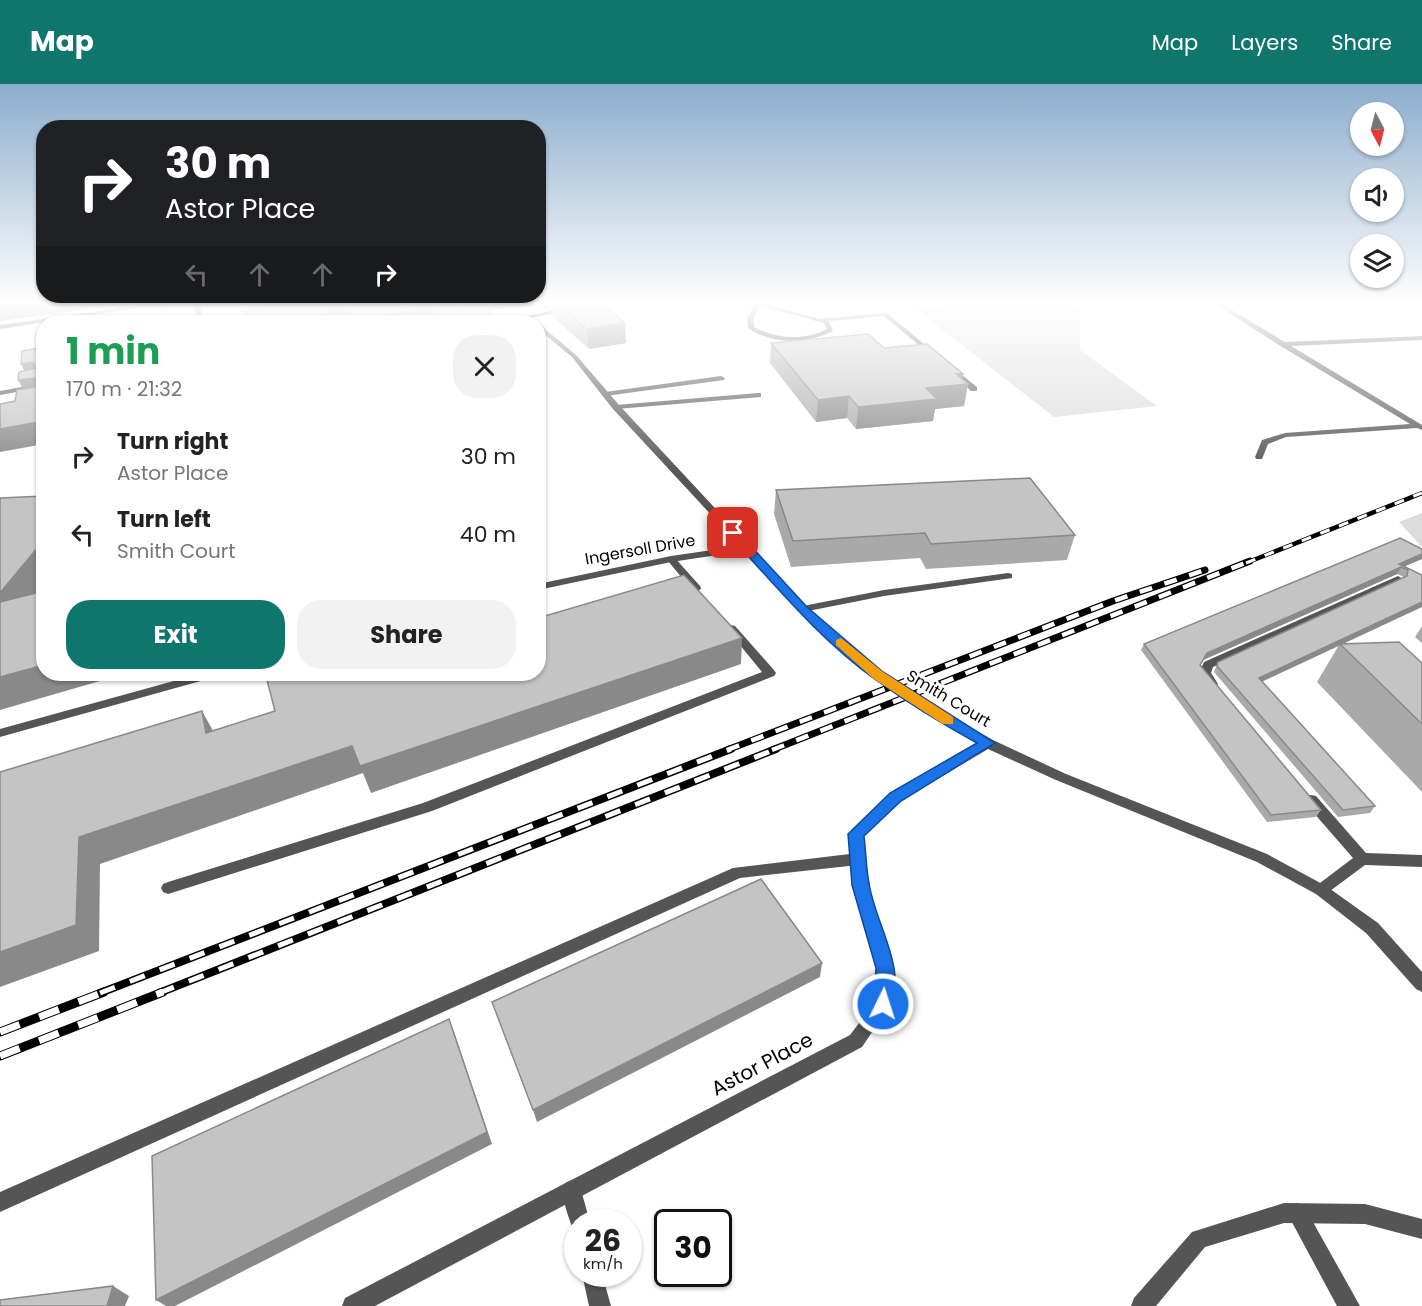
<!DOCTYPE html>
<html lang="en">
<head>
<meta charset="utf-8">
<style>
  :root { --surface:#fff; --page:#f2f2f2; --text:#222; --muted:#767676; --accent:#0f766e }
  body { margin:0; font-family:Poppins,sans-serif; background:var(--page); color:var(--text); height:100vh; display:flex; flex-direction:column; font-size:22px; white-space:nowrap }
  * { box-sizing:border-box; margin:0 }
  p { font-size:20px; color:var(--muted) }
  .icon { flex:none; width:33px; height:33px; fill:none; stroke:currentColor; stroke-width:2; stroke-linecap:round; stroke-linejoin:round }
  .map { position:relative; flex:1; overflow:hidden }
  .details { position:absolute; left:36px; top:231px; width:510px; height:366px; display:flex; flex-direction:column; background:var(--surface); border-radius:24px; box-shadow:0 2px 4px #0004 }
  .details>* { flex:none }
  .top-card { position:absolute; left:36px; top:36px; width:510px; height:183px; border-radius:24px; box-shadow:0 2px 4px #0004; background:#202124; color:#fff; overflow:hidden }
  .needle { width:39px; rotate:173deg }
  .buttons { position:absolute; left:1350px; top:18px; display:grid; gap:12px }
  .buttons a { display:grid; place-items:center; width:54px; height:54px; border-radius:50%; background:var(--surface); box-shadow:0 2px 4px #0004; font-size:30px }
  .speed { position:absolute; left:564px; top:1125px; display:flex; gap:12px; font-size:30px; font-weight:700; text-align:center }
  .speed>* { display:grid; place-content:center; width:78px; height:78px; border-radius:50%; background:var(--surface); box-shadow:0 2px 4px #0004; line-height:1 }
  .speed small { font-size:15px; font-weight:400 }
  .speed .limit { border:3px solid #111; border-radius:9px; background:#fff; color:#111 }
  .pin { position:absolute; display:grid; place-items:center; width:51px; height:51px; color:#fff; margin:-26px; border-radius:12px; box-shadow:0 3px 9px #0006 }
  .me { position:absolute; width:66px; margin:-33px; rotate:4deg; stroke-linejoin:round; filter:drop-shadow(0 0 4px #0008) }
  .turn { display:flex; align-items:center; gap:21px; height:126px; padding:0 30px; font-size:27px }
  .turn .icon { width:78px; height:78px; stroke-width:2.5 }
  .turn b { display:block; font-size:42px; line-height:51px }
  .lanes { display:flex; align-items:center; height:57px; padding:0 30px; background:#0003; justify-content:center; gap:30px; direction:ltr }
  .lanes .off { opacity:.35 }
  .round { display:grid; place-items:center; flex:none; width:63px; height:63px; border-radius:24px; background:var(--page) }
  .summary { display:flex; align-items:center; justify-content:space-between; height:102px; padding:0 30px }
  h1 { font-size:36px; font-weight:700; line-height:45px; color:#1e9e55 }
  .cta { display:flex; gap:12px; margin-top:auto; padding:12px 30px }
  .cta a { flex:1; height:69px; border-radius:24px; background:var(--accent); color:#fff; font-size:24px; font-weight:700; line-height:69px; text-align:center }
  .cta a+a { background:var(--page); color:var(--text) }
  ul { padding:0; list-style:none }
  li { display:flex; align-items:center; gap:18px; height:78px; padding:0 30px }
  li div { flex:1 }
  li b { display:block; font-size:22px }
  li em { font-style:normal }
  header { display:flex; align-items:center; gap:36px; box-sizing:border-box; height:84px; padding:0 30px; background:var(--accent); color:#fff }
  header strong { font-size:28px }
  nav { display:flex; gap:33px; margin-inline-start:auto; font-size:21px }
  .map>svg:first-child { display:block }
</style>
</head>
<body>
<header>
<strong>Map</strong>
<nav><a>Map</a><a>Layers</a><a>Share</a></nav>
</header>
<div class="map">
<svg width="1422" height="1222" viewBox="0 0 1422 1222">
  <rect width="100%" height="100%" fill="#fff"/>
  <path fill="#dcdcdc" d="M949,220H1072L1080,226V266L1157,322L1054,333L916,225Z
    M1422,429V463L1399,438Z"/>
  <g fill="none" stroke-linecap="round" stroke-linejoin="round">
    <path fill="#555" fill-rule="evenodd" d="M148,220H163L0,245V241Z
      M193,220H199L205,238H199Z
      M385,220H397L391,222L406,238H400Z
      M755,220H766L820,235L887,229L937,271L932,272L884,232L829,237L833,247C808,260 772,261 748,244L747,235ZM760,222L824,239L827,245C804,257 777,255 754,243L753,235Z
      M948,283H952L977,303V307H971L948,285Z
      M721,292L725,294L724,296L605,312L601,310L605,308Z
      M44,299V303L0,311V307Z
      M758,309H761V313L616,325L612,323L616,321Z
      M671,472L674,473L700,502L701,504L700,506H692L668,477L666,475Z
      M1008,489L1012,490V494L884,512L803,528L798,525L803,522L884,506Z
      M1398,492L1403,495L1402,497L1213,583L1211,589L1218,600L1216,603H1208L1199,589L1204,578Z
      M731,541L735,542L774,586L776,589L774,592L432,727L168,810L163,808L161,804L163,800L168,798L423,719L762,588L726,544Z
      M1311,711L1316,712L1366,769L1422,771V783L1365,781L1326,810L1321,812L1316,810L1313,806L1316,802L1353,774L1306,720L1304,716L1306,712Z
      M858,769L863,771L865,775L863,779L858,781L740,794L0,1128V1108L733,784Z
      M572,1096L579,1099L590,1138H578V1147L573,1145C568,1132 560,1112 565,1099Z
      M1297,1119L1304,1122L1360,1222H1337L1287,1129L1290,1122Z
      M582,1190H602L611,1222H589Z"/>
    <path fill="#555" fill-rule="evenodd" d="M1215,220H1222L1285,258L1422,252V256L1291,262L1422,341V346L1417,344L1286,353L1268,360L1262,375H1256L1255,373L1262,356L1285,349L1410,340L1279,261Z
      M538,239L576,271L619,321L807,523L882,588L942,628L993,656L1066,690L1267,770L1326,802L1378,839L1422,888V908L1416,905L1366,849L1316,810L1257,778L1056,696L988,665L900,717L863,752L867,801L893,884L891,920L862,963L375,1222H342L345,1214L850,951L875,918L877,884L853,801L849,750L890,709L978,659C942,639 905,619 873,593C826,555 785,512 744,467L671,478L538,506V500L671,472L740,462L613,325L572,273L538,245Z
      M199,590H217L215,593L0,653V645Z
      M1284,1119L1365,1120L1422,1135V1155L1365,1140L1284,1139L1205,1163L1156,1222H1131L1134,1214L1192,1148Z"/>
    <path fill="#000" fill-rule="evenodd" d="M583,220H599L511,238H497Z"/>
    <g stroke="#000" stroke-width="4.5">
      <path id="rail-far3" d="M1246,479L1422,409"/>
    </g>
    <g stroke="#000" stroke-width="7">
      <path id="rail-far2" d="M727,666L1113,517L1205,486
        M772,666L1250,477"/>
    </g>
    <g stroke="#000" stroke-width="8">
      <path id="rail-far1" d="M100,909L731,665
        M159,909L776,665"/>
    </g>
    <g stroke="#000" stroke-width="9">
      <path id="rail" d="M0,948L104,908
        M0,972L163,908"/>
    </g>
    <use href="#rail-far3" stroke="#fff" stroke-width="3" stroke-dasharray="10" stroke-linecap="butt"/>
    <use href="#rail-far2" stroke="#fff" stroke-width="4.5" stroke-dasharray="13" stroke-linecap="butt"/>
    <use href="#rail-far1" stroke="#fff" stroke-width="5" stroke-dasharray="16" stroke-linecap="butt"/>
    <use href="#rail" stroke="#fff" stroke-width="7" stroke-dasharray="21" stroke-linecap="butt"/>
  </g>
  <path fill="#a9a9a9" d="M272,220H390L395,226L397,225L395,223L394,220H531L488,227L501,238H436L435,237L428,238H247L243,228Z
    M539,220H602L626,259L589,265L552,232L551,225L545,226Z
    M771,259L884,264L963,290L962,295L968,300L964,322L935,325L933,337L856,345L847,334L816,338L770,279Z
    M776,406L1075,451L1067,476L926,485L920,474L791,483L774,430Z
    M1422,465V475L1404,482L1422,491L1341,560L1422,579V708L1317,598L1339,561L1262,597L1375,722L1370,729L1338,733L1214,588L1218,578L1404,493L1397,490L1203,576L1200,581L1321,726L1316,733L1267,738L1141,566L1144,560Z
    M1422,542V559L1415,553Z"/>
  <path fill="#898989" d="M0,220H122L0,237Z
    M324,220H336L338,227L346,224L350,238H293Z
    M475,220H531L477,229Z
    M545,220H551V225L545,226Z
    M432,223L435,237L428,238H356L355,236Z
    M625,239L626,259L589,265L587,245Z
    M33,278L44,297L29,315L18,296L28,294L21,280Z
    M956,290H963L960,301L968,300L964,322L935,325L933,337L856,345L858,323L926,304Z
    M849,312L847,334L816,338L818,316Z
    M44,337V360L0,368V345Z
    M44,456V501L13,540L0,521V509Z
    M1422,470V475L1401,484L1397,490L1203,576L1207,569L1399,480Z
    M1422,518V523L1255,601L1259,594Z
    M742,554L741,580L371,709L363,689L100,780L99,867L0,903V868L79,753L352,662Z
    M44,581V590H124L0,626V593Z
    M202,627L217,654L206,649Z
    M822,879L820,893L537,1038L533,1026Z
    M449,935L454,948L492,1060L175,1222H166L156,1216Z
    M113,1202L129,1212L125,1222H107Z"/>
  <path fill="#c4c4c4" stroke="#898989" stroke-width="1.5" d="M272,220H325L329,226H337L339,224L337,220H390L395,226L405,224L401,220H448L455,226H464V222L461,220H480L501,238H445L432,223L355,236L346,224L293,238H264L243,228Z
    M558,220H602L625,239L587,245Z
    M868,250L884,264L927,260L963,290H956L968,300L926,304L937,315L858,323L849,312L818,316L771,259Z
    M44,263V337L0,345V320L15,317L17,306L35,303V294L18,296L19,288L36,284L33,278L21,280L22,267Z
    M1030,394L1075,451L931,460L925,449L793,457L776,406Z
    M44,412V456L0,509V414Z
    M1400,454L1422,465V470L1399,480L1422,491V518L1259,594L1375,722L1343,726L1217,582L1218,578L1407,492L1408,486L1401,483L1207,569L1200,581L1321,726L1271,731L1144,560Z
    M684,491L742,554L360,682L352,662L79,753L76,841L0,868V688L202,627L206,649L275,627L267,596L288,590H538V534Z
    M44,507V581L0,593V518Z
    M1399,558L1422,579V640L1340,560Z
    M761,795L822,879L533,1026L492,918Z
    M449,935L487,1048L156,1216L152,1072Z
    M113,1202L107,1222H0V1216Z"/>
  <linearGradient id="sky" x2="0" y2="1"><stop stop-color="#8cadcc"/><stop offset="0.56" stop-color="#fff"/><stop offset="1" stop-color="#fff" stop-opacity="0"/></linearGradient>
  <rect width="1422" height="391" fill="url(#sky)"/>
  <path fill="#1a73e8" stroke="#114b97" stroke-width="1.5" d="M729,447H737L807,523L883,588L995,659L901,717L864,752C866,768 866,784 869,799C875,840 908,884 890,926L883,929L876,926L874,920L876,884L852,801L848,750L890,709L977,659C942,640 908,619 876,596C820,556 775,501 729,451Z"/>
  <path fill="#f59e0b" d="M841,554L883,588L953,633V640H943L874,595L836,561V556Z"/>
  <g text-anchor="middle" stroke-width="6" stroke-linejoin="round" paint-order="stroke">
    <g font-size="16" fill="#000" stroke="#fff">
      <text transform="translate(640 465) rotate(-10)" y="6">Ingersoll Drive</text>
      <text transform="translate(949 614) rotate(31)" y="6">Smith Court</text>
    </g>
    <g font-size="20" fill="#000" stroke="#fff">
      <text transform="translate(762 980) rotate(-28)" y="7">Astor Place</text>
    </g>
  </g>
</svg>
<div class="buttons">
<a><svg class="needle" viewBox="-14 -14 28 28"><path d="M0-13l5 13h-10z" fill="#e53935"/><path d="M0 13l5-13h-10z" fill="#767676"/></svg></a>
<a><svg class="icon" aria-label="sound" viewBox="0 0 24 24"><path d="M4 9h4l5-4v14l-5-4H4zM17 9q2 3 0 6"/></svg></a>
<a><svg class="icon" aria-label="layers" viewBox="0 0 24 24"><path d="M12 4l9 5-9 5-9-5zM3 14l9 5 9-5"/></svg></a>
</div>
<div class="speed"><div>26<small>km/h</small></div><div class="limit">30</div></div>
<div class="pin" style="left:733px;top:449px;background:#d93025"><svg class="icon" aria-label="arrive" viewBox="0 0 24 24"><path d="M6 21V4h12l-3 4 3 4H6"/></svg></div>
<svg class="me" style="left:883px;top:920px" viewBox="-20 -20 40 40"><circle r="17" fill="#1a73e8" stroke="#fff" stroke-width="3"/><path d="M0-11L8 9 0 5-8 9z" fill="#fff"/></svg>
<div class="top-card">
<div class="turn"><svg class="icon" aria-label="right" viewBox="0 0 24 24"><path d="M7 20v-9h11M14 6l5 5-5 5"/></svg><div><b>30 m</b>Astor Place</div></div>
<div class="lanes"><svg class="icon off" aria-label="left" viewBox="0 0 24 24"><path d="M17 20v-9H6M10 6l-5 5 5 5"/></svg><svg class="icon off" aria-label="ahead" viewBox="0 0 24 24"><path d="M12 20V5M6 11l6-6 6 6"/></svg><svg class="icon off" aria-label="ahead" viewBox="0 0 24 24"><path d="M12 20V5M6 11l6-6 6 6"/></svg><svg class="icon" aria-label="right" viewBox="0 0 24 24"><path d="M7 20v-9h11M14 6l5 5-5 5"/></svg></div>
</div>
<section class="details">
<div class="summary"><div><h1>1 min</h1><p>170 m · 21:32</p></div><a class="round"><svg class="icon" aria-label="close" viewBox="0 0 24 24"><path d="M6 6l12 12M18 6L6 18"/></svg></a></div>
<ul>
<li><svg class="icon" aria-label="right" viewBox="0 0 24 24"><path d="M7 20v-9h11M14 6l5 5-5 5"/></svg><div><b>Turn right</b><p>Astor Place</p></div><em>30 m</em></li>
<li><svg class="icon" aria-label="left" viewBox="0 0 24 24"><path d="M17 20v-9H6M10 6l-5 5 5 5"/></svg><div><b>Turn left</b><p>Smith Court</p></div><em>40 m</em></li>
</ul>
<div class="cta"><a>Exit</a><a>Share</a></div>
</section>
</div>
</body>
</html>
